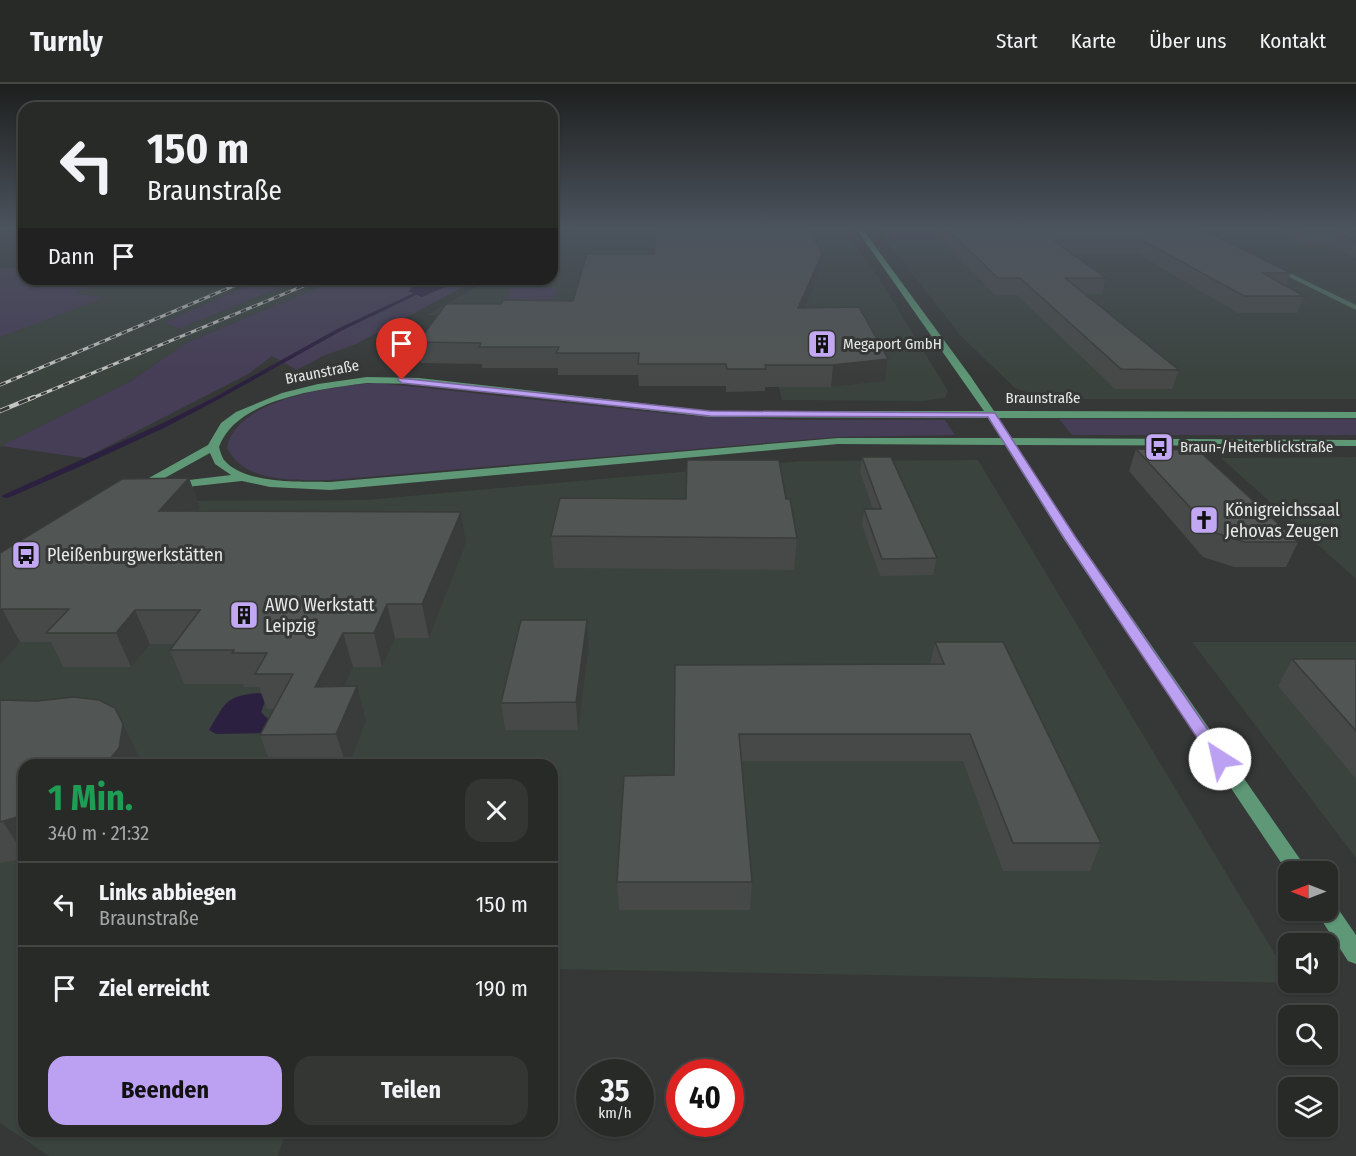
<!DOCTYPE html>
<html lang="de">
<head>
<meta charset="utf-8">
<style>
  :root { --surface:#282a28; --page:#343634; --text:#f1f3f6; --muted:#a5a7a8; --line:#444645; --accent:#bca0f2 }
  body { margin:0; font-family:"Fira Sans Condensed",sans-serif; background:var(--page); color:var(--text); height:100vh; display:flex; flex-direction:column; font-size:22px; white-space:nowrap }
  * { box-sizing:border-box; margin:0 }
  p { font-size:20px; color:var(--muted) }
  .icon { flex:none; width:33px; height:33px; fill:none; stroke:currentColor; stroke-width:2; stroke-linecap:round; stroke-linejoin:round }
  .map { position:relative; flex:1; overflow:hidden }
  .side { position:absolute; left:18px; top:675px; width:540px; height:378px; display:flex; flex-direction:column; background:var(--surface); border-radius:18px; box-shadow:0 2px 4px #0004,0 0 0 2px var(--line) }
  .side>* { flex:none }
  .banner { position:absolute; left:18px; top:18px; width:540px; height:183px; border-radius:18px; box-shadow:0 2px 4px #0004,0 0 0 2px var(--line); background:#282a28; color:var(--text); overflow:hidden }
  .needle { width:39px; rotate:270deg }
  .tools { position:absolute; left:1278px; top:777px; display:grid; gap:12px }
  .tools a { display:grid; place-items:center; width:60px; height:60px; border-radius:12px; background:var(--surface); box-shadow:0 2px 4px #0004,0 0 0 2px var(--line); font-size:30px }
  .speed { position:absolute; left:576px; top:975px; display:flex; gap:12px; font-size:30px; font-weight:700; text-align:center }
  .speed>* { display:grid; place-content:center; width:78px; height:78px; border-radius:50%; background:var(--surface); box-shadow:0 2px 4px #0004,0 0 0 2px var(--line); line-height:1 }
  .speed small { font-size:15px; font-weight:400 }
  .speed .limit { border:9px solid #d22; background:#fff; color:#111 }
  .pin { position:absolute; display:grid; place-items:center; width:51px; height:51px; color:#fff; margin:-62px -26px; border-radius:50% 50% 50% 0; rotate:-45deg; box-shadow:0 0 6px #0007 }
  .pin .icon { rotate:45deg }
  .me { position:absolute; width:66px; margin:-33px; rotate:325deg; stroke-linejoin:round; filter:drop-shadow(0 0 4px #0008) }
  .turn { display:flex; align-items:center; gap:21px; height:126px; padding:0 30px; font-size:27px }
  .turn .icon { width:78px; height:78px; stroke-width:2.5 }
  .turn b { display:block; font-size:42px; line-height:51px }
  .then { display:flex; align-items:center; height:57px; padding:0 30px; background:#0003; gap:12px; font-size:22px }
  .round { display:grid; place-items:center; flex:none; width:63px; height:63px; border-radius:18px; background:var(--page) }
  .summary { display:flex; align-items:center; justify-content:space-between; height:102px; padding:0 30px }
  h1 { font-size:36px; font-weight:700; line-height:45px; color:#1e9e55 }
  .cta { display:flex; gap:12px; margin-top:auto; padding:12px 30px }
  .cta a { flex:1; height:69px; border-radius:18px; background:var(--accent); color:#111; font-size:24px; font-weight:700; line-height:69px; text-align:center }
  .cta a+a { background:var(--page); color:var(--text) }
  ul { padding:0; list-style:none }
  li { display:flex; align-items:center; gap:18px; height:84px; padding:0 30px; border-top:2px solid var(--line) }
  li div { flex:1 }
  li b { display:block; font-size:22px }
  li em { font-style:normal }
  header { display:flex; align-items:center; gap:36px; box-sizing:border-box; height:84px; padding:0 30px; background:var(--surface); border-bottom:2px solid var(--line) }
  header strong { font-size:28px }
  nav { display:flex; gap:33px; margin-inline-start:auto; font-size:21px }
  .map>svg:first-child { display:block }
</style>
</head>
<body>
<header>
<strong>Turnly</strong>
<nav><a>Start</a><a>Karte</a><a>Über uns</a><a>Kontakt</a></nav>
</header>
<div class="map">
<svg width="1356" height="1072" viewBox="0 0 1356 1072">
  <rect width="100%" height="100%" fill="#353836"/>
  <path fill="#3a433d" d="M582,143H842L879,194L948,307L945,314L922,317L782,316L761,232L427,231L490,195H552V160Z
    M876,143H1356V315H1046L1015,304L960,251Z
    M119,195H263L165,238L179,245L301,195H338L186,259L129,298L0,363V253L103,214L71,209Z
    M1356,373V495L1221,374Z
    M978,376L1288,892V898L1293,899L552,885V681H24V1047H286L278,1072H49L0,1039V495L160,417L366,416L802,377Z
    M1192,558H1356V774Z"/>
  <path fill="#463d57" d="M879,143H1049L1068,156H890Z
    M0,184H24V195H119L73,209L105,214L0,253Z
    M263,195H301L179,245L164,238Z
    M338,195H423L409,207L422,213L463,195H478L356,260L323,272L297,286L272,272L248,290L85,374L1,362L129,298L186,259Z
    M511,204H557L550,223H501Z
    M378,299L681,331L793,336H945L955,351L837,353L331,396C296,396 245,400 227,364C235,314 337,301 378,299Z
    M1059,335H1356V351H1072Z"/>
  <path fill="#2c2040" d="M423,195H463L422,213L408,207Z
    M257,609L268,610L261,628L271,638L264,649L216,650L209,646C226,619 224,613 257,609Z"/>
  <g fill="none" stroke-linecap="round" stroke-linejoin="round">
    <path fill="#2c2040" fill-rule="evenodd" d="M414,209L418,210L341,247L219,315L168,342L88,379L8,414H5L1,412L163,339L215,313L337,245Z"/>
    <path fill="#527660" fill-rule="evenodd" d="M20,143L0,148V144Z
      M1271,182H1275L1356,221V226L1271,184Z"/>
    <path fill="#5e9876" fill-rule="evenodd" d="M855,143H861L971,293L994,327L1356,328V334H998L1012,354L1356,356V362L1016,361L1076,453L1309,788L1288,789L1063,454L1005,361L838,360L330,406L270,403L242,397L168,405V399L172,398L231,391L215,380L210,369L141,407H133L131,404L208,361L221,339L236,328L282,309L318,300L367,293L419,294L710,327H984ZM367,299L419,300L710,333L988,334L1001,354H838L330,398C301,397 245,401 224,376C222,373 220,367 219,363C236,314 322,305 367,299Z
      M1328,817L1334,819L1356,851V880L1348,877L1315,826H1328Z"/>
    <g stroke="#c3c5c3" stroke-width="3">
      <path id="rail-far1" d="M0,301L250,195
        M30,315L320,195"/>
    </g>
    <g stroke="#c3c5c3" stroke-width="4.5">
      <path id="rail" d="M0,327L34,313"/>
    </g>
    <use href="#rail-far1" stroke="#353836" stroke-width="2" stroke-dasharray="6" stroke-linecap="butt"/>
    <use href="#rail" stroke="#353836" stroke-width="3" stroke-dasharray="10" stroke-linecap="butt"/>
  </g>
  <path fill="#464947" d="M929,143H1197L1291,189L1286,202L1304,212L1297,229H1238L1138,170H1073L1106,194L1102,210H1085L1179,286L1172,305H1115L1017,211H995Z
    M1263,143H1356V174L1327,161H1305Z
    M654,170H822L820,187L805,223L888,275L885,297L831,303H765V307L726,308V302H639L638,291H558V284H482V280L421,279L418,258L501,220L573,217Z
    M1136,365L1298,458L1286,483H1234L1203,473L1129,387Z
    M862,373L937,474L933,491L880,492L862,441L864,425H873L860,388Z
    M189,394L200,424L197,427L461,428L466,459L429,554H395L382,583H353L343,602L366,637L349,681H271L260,651L274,625H267L259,603H244L243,600H184L170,566L174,560H150L131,583H63L51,558H20L0,580V469Z
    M786,415L797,454L794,486L554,484L551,452Z
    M587,536L589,563L578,646H505L501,619Z
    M935,558L1101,759L1090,787H1003L963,677H742L752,798L750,826H619L617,798L674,691L675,581L930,580Z
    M1292,575H1356V695L1278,602Z
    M0,616L141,676L140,681H24V775L0,779Z"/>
  <path fill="#393c3a" d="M822,170L820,187L797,243L798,224Z
    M888,275L885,297L831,303L833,281Z
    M189,394L200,424L171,458L159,427Z
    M461,428L466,459L429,554L422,520Z
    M387,520L395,554L382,583L374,549Z
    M2,525L20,558L0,580V527Z
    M135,526L150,560L131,583L116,549Z
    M587,536L589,563L578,646L576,618Z
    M343,549L353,583L326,638L315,603Z
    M357,602L366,637L349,681H346L336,650Z
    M123,640L141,676L140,681H105Z
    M24,731V770L3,738Z"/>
  <path fill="#515553" stroke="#393c3a" stroke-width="1.5" d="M657,143H808L822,170L798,224L859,223L888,275L833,281H765L766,285H727L726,280H638L639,269H556L559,263H479L481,259L418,258L446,220H501L503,216L573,217L587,170H654Z
    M945,143H1197L1291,189H1263L1304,212H1244L1142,156H1053L1106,194H1065L1179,286L1121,285L1020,194H998Z
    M1297,143H1356V157L1332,148H1310Z
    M1136,365L1198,366L1298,458H1244L1213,448Z
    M862,373H891L937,474L882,475L864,425H881Z
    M687,376H779L786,415H790L797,454L551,452L560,414L686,415Z
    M189,394L159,427L461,428L422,520H387L374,549H343L315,603L357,602L336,650L260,651L293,590H255L267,569H232L234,566H170L200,526H135L116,549H46L69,525H2L0,527V469L122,395Z
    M521,536H587L576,618L501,619Z
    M935,558H1003L1101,759H1013L970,650H739L752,798H617L624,692L674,691L675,581L944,580Z
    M1292,575H1356V647Z
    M74,613L99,616L115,624L123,640L119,664L105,681H24V731L0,738V616L37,617Z"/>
  <linearGradient id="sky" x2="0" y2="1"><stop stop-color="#1d1f1e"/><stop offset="0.49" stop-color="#4b535d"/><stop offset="1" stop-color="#4b535d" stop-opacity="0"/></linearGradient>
  <rect width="1356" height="293" fill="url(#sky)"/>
  <path fill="#bca0f2" stroke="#7a689d" stroke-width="1.5" d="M399,294L710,327L995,329L1076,454L1228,675L1226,679H1214L1064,454L988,333L710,332L402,299L398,296Z"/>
  <defs>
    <g id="building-square" transform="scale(1.5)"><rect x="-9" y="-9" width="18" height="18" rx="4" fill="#c2a8f2" stroke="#353836"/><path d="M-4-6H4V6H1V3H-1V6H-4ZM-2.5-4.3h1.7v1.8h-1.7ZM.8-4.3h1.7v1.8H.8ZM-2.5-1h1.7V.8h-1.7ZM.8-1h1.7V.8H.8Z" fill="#111"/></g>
    <g id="bus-square" transform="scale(1.5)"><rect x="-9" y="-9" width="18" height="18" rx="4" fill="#c2a8f2" stroke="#353836"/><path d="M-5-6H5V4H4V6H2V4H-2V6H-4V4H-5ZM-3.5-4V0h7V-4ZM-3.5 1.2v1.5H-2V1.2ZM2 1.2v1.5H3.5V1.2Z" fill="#111"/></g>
    <g id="church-square" transform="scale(1.5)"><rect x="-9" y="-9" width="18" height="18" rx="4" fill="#c2a8f2" stroke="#353836"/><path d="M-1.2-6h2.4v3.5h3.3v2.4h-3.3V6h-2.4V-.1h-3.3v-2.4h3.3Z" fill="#111"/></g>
  </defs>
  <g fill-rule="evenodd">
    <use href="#building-square" x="822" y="260"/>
    <use href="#bus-square" x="1159" y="363"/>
    <use href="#church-square" x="1204" y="436"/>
    <use href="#bus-square" x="26" y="471"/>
    <use href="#building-square" x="244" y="531"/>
  </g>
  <g text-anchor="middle" stroke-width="6" stroke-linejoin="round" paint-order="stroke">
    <g font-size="15" fill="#e7e9e7" stroke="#353836" text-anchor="start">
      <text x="843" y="265">Megaport GmbH</text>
      <text x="1180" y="368">Braun-/Heiterblickstraße</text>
    </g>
    <g font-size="15" fill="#e7e9e7" stroke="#353836">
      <text transform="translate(322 288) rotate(-11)" y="5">Braunstraße</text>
      <text x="1043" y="319">Braunstraße</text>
    </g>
    <g font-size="18" fill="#e7e9e7" stroke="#353836" text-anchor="start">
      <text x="1225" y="432">Königreichssaal<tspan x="1225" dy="21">Jehovas Zeugen</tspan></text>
      <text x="47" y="477">Pleißenburgwerkstätten</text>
      <text x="265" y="527">AWO Werkstatt<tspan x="265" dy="21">Leipzig</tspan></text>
    </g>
  </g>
</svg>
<div class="tools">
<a><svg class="needle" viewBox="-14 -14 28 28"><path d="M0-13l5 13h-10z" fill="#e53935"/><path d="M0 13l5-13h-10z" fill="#a5a7a8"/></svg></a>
<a><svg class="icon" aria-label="sound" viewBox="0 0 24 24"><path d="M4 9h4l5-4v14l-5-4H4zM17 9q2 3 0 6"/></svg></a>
<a><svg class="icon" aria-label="search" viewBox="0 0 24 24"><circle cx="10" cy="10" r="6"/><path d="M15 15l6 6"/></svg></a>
<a><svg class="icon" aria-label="layers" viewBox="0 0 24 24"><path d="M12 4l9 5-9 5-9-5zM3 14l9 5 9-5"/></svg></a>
</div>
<div class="speed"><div>35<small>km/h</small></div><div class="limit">40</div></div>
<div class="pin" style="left:402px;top:296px;background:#d93025"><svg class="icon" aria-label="arrive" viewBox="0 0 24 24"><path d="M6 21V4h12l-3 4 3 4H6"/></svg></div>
<svg class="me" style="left:1220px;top:675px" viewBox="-20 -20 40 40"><circle r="19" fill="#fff"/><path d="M0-13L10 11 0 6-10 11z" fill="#bca0f2"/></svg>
<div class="banner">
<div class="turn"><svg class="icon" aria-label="left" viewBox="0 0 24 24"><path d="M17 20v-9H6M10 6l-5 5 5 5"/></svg><div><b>150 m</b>Braunstraße</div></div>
<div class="then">Dann<svg class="icon" aria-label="arrive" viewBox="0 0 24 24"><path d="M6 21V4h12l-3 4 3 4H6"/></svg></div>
</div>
<section class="side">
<div class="summary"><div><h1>1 Min.</h1><p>340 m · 21:32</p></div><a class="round"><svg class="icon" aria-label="close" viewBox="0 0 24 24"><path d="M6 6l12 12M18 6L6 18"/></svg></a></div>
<ul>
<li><svg class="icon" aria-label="left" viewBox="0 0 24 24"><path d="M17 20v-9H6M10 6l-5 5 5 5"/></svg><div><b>Links abbiegen</b><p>Braunstraße</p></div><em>150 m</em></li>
<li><svg class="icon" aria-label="arrive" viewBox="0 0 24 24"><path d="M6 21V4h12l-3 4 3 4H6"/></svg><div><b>Ziel erreicht</b></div><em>190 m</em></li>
</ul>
<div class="cta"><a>Beenden</a><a>Teilen</a></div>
</section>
</div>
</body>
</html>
